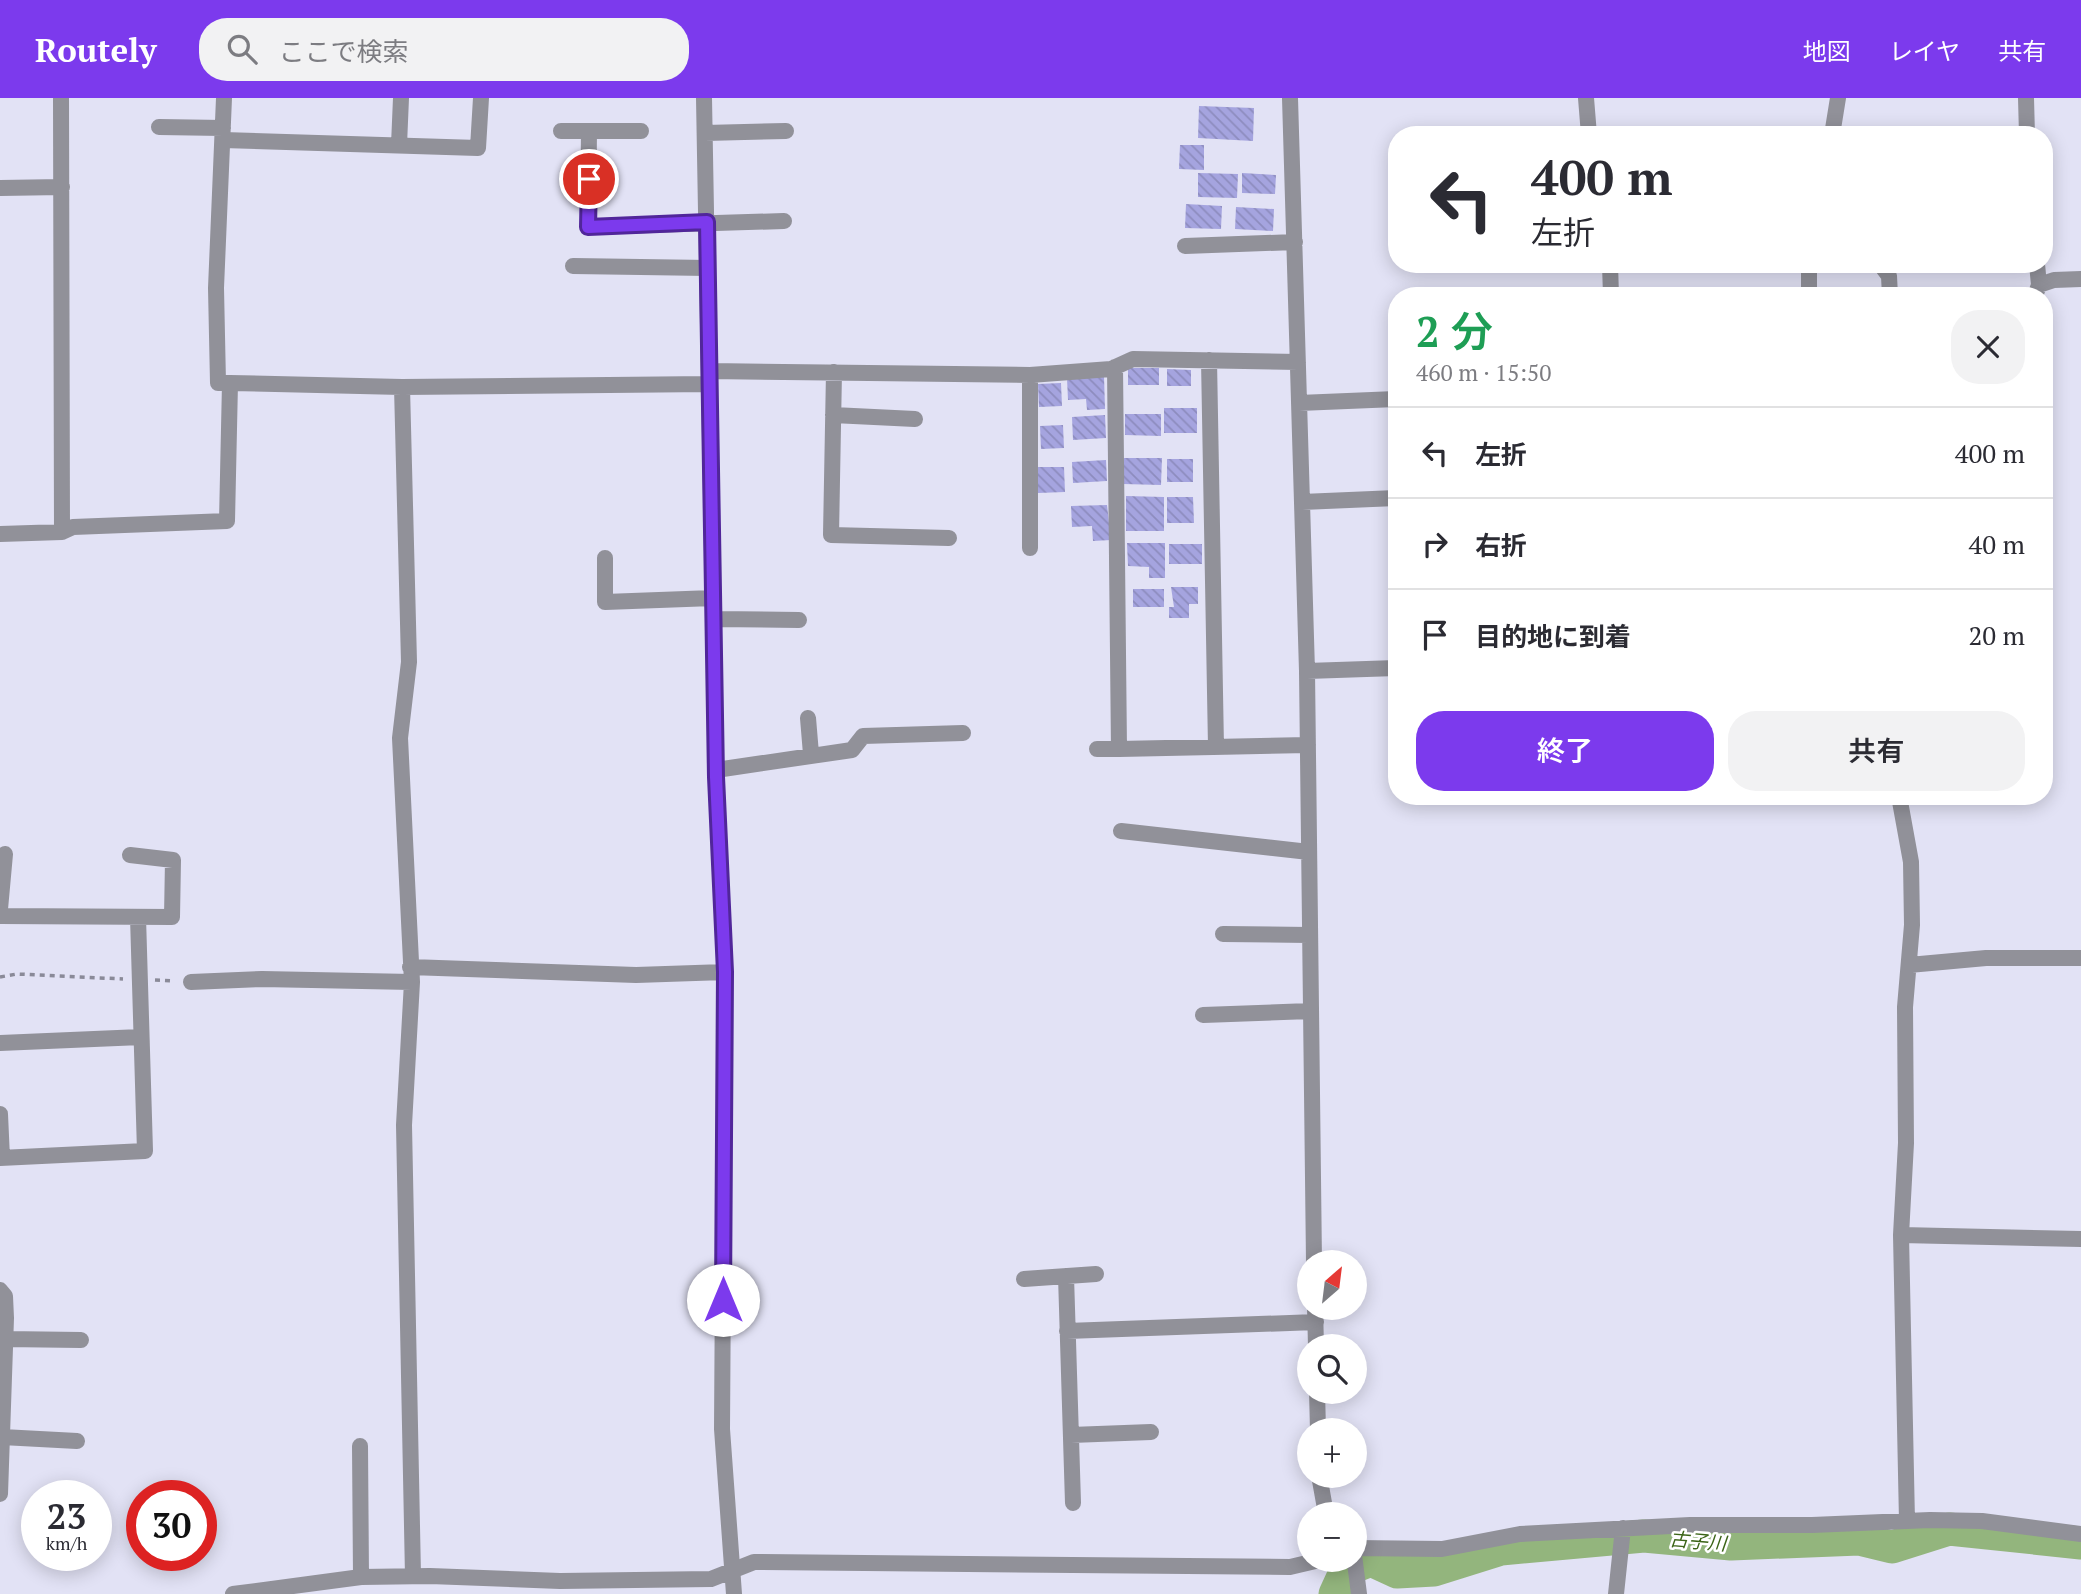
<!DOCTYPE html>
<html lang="ja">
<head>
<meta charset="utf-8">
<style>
  :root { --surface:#fff; --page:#f2f2f3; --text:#2b2b33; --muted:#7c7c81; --line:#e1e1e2; --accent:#7c3aed }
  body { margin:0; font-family:"PT Serif","Noto Sans JP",serif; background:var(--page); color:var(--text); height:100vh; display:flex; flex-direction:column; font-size:26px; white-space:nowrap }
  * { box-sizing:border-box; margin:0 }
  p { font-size:23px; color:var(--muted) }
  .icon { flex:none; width:38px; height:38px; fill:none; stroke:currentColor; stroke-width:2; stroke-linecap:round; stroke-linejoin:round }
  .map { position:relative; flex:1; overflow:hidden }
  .side { position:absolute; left:1388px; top:189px; width:665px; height:518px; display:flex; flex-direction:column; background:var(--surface); border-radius:28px; box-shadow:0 4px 18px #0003 }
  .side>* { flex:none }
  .banner { position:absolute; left:1388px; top:28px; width:665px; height:147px; border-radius:28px; box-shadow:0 4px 18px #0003; background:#fff; color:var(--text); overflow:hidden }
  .needle { width:46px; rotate:28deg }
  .tools { position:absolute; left:1297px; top:1152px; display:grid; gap:14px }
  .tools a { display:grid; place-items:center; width:70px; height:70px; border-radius:50%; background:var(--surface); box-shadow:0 4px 18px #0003; font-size:35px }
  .speed { position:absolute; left:21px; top:1382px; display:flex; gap:14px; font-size:35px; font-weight:700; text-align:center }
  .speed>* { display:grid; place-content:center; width:91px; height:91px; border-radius:50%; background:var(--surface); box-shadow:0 4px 18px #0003; line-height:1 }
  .speed small { font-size:18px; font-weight:400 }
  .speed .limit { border:10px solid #d22; background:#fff; color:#111 }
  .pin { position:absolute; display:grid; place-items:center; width:60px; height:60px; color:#fff; margin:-30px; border:4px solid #fff; border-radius:50%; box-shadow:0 2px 7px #0007 }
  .me { position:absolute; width:77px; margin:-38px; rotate:0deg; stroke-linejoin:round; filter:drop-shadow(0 0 5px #0008) }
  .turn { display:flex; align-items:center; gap:24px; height:147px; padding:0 28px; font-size:32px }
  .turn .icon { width:91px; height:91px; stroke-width:2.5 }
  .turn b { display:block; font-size:49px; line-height:60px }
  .round { display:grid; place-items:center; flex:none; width:74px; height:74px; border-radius:28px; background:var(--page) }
  .overview { display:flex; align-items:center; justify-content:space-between; height:119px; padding:0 28px }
  h1 { font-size:42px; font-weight:600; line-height:52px; color:#1e9e55 }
  .cta { display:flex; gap:14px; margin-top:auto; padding:14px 28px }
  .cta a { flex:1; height:80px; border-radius:28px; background:var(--accent); color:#fff; font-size:28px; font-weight:600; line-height:80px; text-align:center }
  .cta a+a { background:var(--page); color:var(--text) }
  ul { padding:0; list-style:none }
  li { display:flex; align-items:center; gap:21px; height:91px; padding:0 28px; border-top:2px solid var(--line) }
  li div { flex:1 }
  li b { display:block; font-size:26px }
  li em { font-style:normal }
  header { display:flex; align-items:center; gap:42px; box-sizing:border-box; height:98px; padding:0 35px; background:var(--accent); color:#fff }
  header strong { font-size:33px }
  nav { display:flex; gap:38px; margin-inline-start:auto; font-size:24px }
  .search { width:490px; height:63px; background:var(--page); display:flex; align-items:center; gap:18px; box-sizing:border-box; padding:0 24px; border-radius:28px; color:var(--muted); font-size:26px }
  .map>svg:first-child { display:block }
</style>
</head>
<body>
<header>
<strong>Routely</strong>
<div class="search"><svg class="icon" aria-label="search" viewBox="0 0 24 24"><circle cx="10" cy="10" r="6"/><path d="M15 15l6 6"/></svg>ここで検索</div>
<nav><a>地図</a><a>レイヤ</a><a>共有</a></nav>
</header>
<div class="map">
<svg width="2081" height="1496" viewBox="0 0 2081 1496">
  <defs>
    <pattern id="building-back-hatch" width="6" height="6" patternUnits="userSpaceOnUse" patternTransform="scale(1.75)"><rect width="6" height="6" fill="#a5a4df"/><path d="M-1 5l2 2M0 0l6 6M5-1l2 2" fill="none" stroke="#8d8cbe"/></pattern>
  </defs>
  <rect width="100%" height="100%" fill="#e2e2f5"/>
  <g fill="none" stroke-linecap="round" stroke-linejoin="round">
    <path stroke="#93b57d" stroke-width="33" d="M1335,1496L1346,1472L1371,1462L1397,1474L1434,1472L1501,1451L1644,1438L1731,1446L1859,1441L1892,1449L1949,1431L2081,1445"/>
  </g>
  <path fill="url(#building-back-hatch)" d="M1199,8L1254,10L1253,43L1198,40Z
    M1180,47H1204V72L1179,71Z
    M1198,75L1238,76L1237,100L1198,99Z
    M1242,75L1276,77L1275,96L1242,95Z
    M1186,106L1222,108L1221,131L1185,130Z
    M1236,109L1274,111L1273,133L1235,131Z
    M1128,270H1159V287H1128Z
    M1167,271L1191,272V288H1167Z
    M1104,278L1105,311L1087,312L1086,301L1068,302L1067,280Z
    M1061,285L1062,308L1039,309L1038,286Z
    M1164,310H1197V335H1164Z
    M1125,316H1161V338L1125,337Z
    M1105,317L1106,340L1073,342L1072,319Z
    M1063,327L1064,350L1041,351L1040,328Z
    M1124,360H1162L1161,387L1123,386Z
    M1167,361H1193V384H1167Z
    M1106,362L1107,383L1073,385L1072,364Z
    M1037,369H1064L1065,394L1038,395Z
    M1126,398L1164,399V433H1126Z
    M1167,399H1193L1194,425H1167Z
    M1107,407L1111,442L1093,443L1092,428L1072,429L1071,408Z
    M1127,445H1165V480H1149V469L1128,468Z
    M1169,446H1202V466H1169Z
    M1171,489H1198V506H1189V520H1169V509H1174Z
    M1133,491H1164V509H1133Z"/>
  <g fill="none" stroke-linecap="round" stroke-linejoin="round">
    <path stroke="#8a8a98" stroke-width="3.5" stroke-dasharray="5 5" stroke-linecap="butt" d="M0,879L17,876L123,881
      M155,882L175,883"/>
    <path stroke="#919199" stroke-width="16" d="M61,0L62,434
      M224,0L216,190L218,285H230
      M704,0L716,679L725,874L722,1331L734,1496
      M1290,0L1307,573L1314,1164
      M1586,0L1589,37
      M2026,0L2027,37
      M159,29L223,30
      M561,33H641
      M589,33L588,129L784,123
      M705,35L786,33
      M1832,37L1838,0
      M223,42L478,50L481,0
      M399,47L401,0
      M0,90L62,89
      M1185,148L1295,144
      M1610,166L1611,198
      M1809,166V198
      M1880,166L1889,178L1890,198
      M1610,167L1672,166
      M573,168L708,170
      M2039,187L2054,182L2081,181
      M2035,198L2039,187L2037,166
      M1209,262L1216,649
      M1115,269L1119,651L1308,647
      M709,273L1030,277L1111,271L1133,261L1298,264
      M834,274L831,437L949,440
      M402,289L409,564L400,640L412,884L404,1027L413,1478
      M1299,305L1396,301
      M833,317L915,321
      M1302,404L1396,400
      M0,436L62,434L73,429L227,423L230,285L402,289L709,286
      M1030,450V277
      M605,460V504L713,500
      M713,521L799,522
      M1307,573L1396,570
      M808,620L811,656
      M1097,651H1119
      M716,672L852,652L863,638L963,635
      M1899,698L1911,764L1912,827L1905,909L1906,1045L1901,1137L1907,1423
      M1121,733L1309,754
      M0,811L5,756
      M0,818L172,819L173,762L130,757
      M1223,836L1309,837
      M1909,867L1986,860H2081
      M410,869L636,877L725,874
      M191,884L262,881L412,884
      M1203,917L1310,913
      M0,945L141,939
      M0,1016L2,1060
      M0,1060L145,1053L138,819
      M1901,1137L2081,1141
      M1066,1178L1073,1405
      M1024,1181L1096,1176
      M0,1192L5,1198L6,1220L0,1396
      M1315,1209L1316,1248
      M1067,1233L1316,1224
      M5,1241L81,1242
      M1317,1293L1318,1332
      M1071,1337L1151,1334
      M2,1339L77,1343
      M360,1348L361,1479
      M1319,1377L1326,1416
      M1354,1450L1442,1451L1520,1436L1690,1427H1812L1930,1422L1982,1423L2081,1436
      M1354,1457L1359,1496
      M233,1496L361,1479L430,1478L560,1483L711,1481L754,1464L1290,1469L1324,1461
      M1616,1496L1623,1430"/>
  </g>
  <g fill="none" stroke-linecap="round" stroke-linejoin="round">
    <g stroke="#51269a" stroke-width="18">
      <path id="route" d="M589,81L588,129L707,124L716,679L725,874L723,1202"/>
    </g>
    <use href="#route" stroke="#7c3aed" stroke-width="12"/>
  </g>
  <g text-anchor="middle" stroke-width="5" stroke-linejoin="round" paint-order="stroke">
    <g font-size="19" font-style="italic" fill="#3c6518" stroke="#fff">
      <text transform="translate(1698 1443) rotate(5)" y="7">古子川</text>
    </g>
  </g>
</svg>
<div class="tools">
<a><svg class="needle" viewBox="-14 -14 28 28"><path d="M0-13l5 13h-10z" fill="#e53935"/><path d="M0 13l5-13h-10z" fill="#7c7c81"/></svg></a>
<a><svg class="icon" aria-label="search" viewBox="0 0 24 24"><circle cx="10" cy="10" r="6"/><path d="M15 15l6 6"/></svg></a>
<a>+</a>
<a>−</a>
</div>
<div class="speed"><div>23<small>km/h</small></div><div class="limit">30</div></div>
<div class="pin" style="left:589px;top:81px;background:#d93025"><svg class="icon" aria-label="arrive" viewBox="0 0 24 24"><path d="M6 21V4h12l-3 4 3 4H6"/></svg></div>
<svg class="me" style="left:723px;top:1202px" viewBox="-20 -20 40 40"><circle r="19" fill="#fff"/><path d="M0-13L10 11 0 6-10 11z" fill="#7c3aed"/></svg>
<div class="banner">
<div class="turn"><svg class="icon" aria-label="left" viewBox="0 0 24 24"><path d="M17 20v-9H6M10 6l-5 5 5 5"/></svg><div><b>400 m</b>左折</div></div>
</div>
<section class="side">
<div class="overview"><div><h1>2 分</h1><p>460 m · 15:50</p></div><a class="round"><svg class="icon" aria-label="close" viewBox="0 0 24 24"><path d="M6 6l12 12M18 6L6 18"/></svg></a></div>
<ul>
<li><svg class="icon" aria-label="left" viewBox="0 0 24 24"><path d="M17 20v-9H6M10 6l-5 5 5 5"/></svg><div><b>左折</b></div><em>400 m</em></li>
<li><svg class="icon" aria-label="right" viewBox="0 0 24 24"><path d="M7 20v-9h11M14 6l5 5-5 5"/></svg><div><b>右折</b></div><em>40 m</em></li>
<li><svg class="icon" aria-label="arrive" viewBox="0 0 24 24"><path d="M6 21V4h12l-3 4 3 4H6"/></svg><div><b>目的地に到着</b></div><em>20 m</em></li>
</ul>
<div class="cta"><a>終了</a><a>共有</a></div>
</section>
</div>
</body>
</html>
